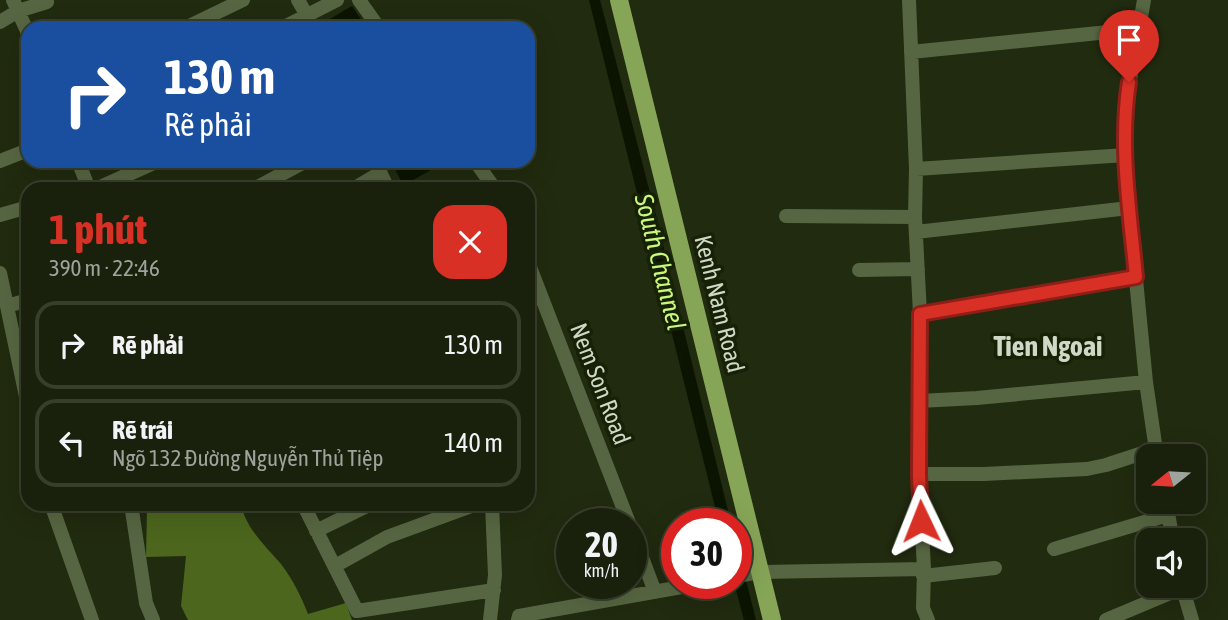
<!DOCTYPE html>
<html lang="vi">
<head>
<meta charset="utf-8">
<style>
  :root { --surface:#19200b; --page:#222814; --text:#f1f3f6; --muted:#9fa39d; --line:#373e2c; --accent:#d93025 }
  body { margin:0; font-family:"Asap Condensed",sans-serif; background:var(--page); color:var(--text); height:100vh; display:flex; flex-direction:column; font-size:26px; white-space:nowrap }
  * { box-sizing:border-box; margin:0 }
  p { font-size:23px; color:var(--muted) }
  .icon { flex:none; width:38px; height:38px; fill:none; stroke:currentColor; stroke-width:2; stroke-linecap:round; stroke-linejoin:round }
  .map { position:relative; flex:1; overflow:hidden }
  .details { position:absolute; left:21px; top:182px; width:514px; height:329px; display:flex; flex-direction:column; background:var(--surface); border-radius:21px; box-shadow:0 7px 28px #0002,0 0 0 2px var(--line) }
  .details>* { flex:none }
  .banner { position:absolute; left:21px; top:21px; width:514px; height:147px; border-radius:21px; box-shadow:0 7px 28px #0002,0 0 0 2px var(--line); background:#1a4fa0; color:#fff; overflow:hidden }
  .needle { width:46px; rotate:252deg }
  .buttons { position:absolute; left:1136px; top:444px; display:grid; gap:14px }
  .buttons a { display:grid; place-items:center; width:70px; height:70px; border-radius:14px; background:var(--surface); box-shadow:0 7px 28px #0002,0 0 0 2px var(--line); font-size:35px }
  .speed { position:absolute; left:556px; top:508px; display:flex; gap:14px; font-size:35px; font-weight:700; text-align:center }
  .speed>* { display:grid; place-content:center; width:91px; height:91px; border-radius:50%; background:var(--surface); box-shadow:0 7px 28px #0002,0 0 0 2px var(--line); line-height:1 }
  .speed small { font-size:18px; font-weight:400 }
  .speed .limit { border:10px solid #d22; background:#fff; color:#111 }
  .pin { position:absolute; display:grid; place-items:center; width:60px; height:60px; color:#fff; margin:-72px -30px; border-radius:50% 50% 50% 0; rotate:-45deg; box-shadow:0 0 7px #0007 }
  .pin .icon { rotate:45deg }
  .me { position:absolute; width:77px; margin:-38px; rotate:358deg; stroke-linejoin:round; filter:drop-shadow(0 0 5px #0008) }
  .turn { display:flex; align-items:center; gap:24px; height:147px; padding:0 28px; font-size:32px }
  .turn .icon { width:91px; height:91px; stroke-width:2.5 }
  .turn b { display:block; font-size:49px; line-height:60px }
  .round { display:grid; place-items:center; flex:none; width:74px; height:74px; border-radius:21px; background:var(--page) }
  .summary { display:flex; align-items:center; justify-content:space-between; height:119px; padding:0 28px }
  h1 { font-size:42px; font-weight:700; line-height:52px; color:var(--accent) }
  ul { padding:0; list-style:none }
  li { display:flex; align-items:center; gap:21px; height:88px; margin:0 14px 10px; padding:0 14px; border:4px solid var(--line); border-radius:21px }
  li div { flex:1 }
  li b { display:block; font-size:26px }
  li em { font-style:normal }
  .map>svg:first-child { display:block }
</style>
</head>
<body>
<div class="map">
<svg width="1228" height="620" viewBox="0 0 1228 620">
  <rect width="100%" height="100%" fill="#212b0f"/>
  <path fill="#4c661d" d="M166,504H241C246,529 265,545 281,564C293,580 301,596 308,614L346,603L352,620H188L181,606L186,556L146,557L147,510Z"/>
  <path fill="#0b1400" d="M589,0H600L655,212L731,523H719Z
    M352,6L367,28H325L323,23Z
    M391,161H447L406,184L401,181Z
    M737,545L756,620H744L734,583H737Z"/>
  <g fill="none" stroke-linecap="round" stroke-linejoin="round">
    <path stroke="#576642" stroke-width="14" d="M13,0L28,33
      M298,0L314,28
      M359,0L379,28
      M909,0L916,169L915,217L920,314L919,474L924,569L923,608L928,620
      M1144,0L1125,108L1126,155L1129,208L1146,382L1157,457
      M0,22L18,11L47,2L46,0
      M185,28L243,0
      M282,28L337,0
      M911,52L1138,29
      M0,161L28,150
      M78,161L89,189
      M375,161L388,189
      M475,161L495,189
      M916,169L1126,155
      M96,189L158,161
      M254,189L306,161
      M353,189L380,173
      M0,215L28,207
      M786,216L915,217
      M916,232L1129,208
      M528,262L629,523
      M859,270L918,269
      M0,273L28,406
      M7,306L28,300
      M920,314L1136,277
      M919,401L977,398L1146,382
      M919,474H984L1087,469L1106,465L1155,449
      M1166,502L1173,541
      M51,504L92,620
      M131,504L146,603L153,620
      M303,504L357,611L494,590
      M316,531L371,504
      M632,531L655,592
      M1054,549L1168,515
      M335,566L387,537L477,504
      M737,576L760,572L924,569
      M923,576L995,568
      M1182,586L1192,620
      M490,620L495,575L492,504
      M518,620L519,616L704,583
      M1106,620L1182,588"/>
    <path stroke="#87a557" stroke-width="18" d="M619,0L772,620"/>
  </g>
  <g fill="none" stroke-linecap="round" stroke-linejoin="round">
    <g stroke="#8d1f18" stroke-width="18">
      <path id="route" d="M921,521L919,474L920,314L1136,277C1130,213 1119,146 1129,82"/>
    </g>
    <use href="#route" stroke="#d93025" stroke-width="12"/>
  </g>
  <g text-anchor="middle" stroke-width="7" stroke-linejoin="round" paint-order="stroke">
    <g font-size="24" fill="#cfd7c6" stroke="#172106">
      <text transform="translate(719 304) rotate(76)" y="8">Kenh Nam Road</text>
      <text transform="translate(600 384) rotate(69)" y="8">Nem Son Road</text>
    </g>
    <g font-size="26" font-style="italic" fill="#c8f77c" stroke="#172106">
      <text transform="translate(660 262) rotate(76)" y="9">South Channel</text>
    </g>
    <g font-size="28" font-weight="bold" fill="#cfd7c6" stroke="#172106">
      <text x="1048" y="356">Tien Ngoai</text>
    </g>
  </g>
</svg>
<div class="buttons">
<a><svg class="needle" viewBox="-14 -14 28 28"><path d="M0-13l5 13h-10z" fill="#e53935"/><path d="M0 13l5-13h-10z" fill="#9fa39d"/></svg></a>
<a><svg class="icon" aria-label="sound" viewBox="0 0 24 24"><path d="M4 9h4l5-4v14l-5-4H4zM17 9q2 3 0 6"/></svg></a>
</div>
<div class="speed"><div>20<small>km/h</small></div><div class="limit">30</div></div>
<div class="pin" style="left:1129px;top:82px;background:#d93025"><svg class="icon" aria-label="arrive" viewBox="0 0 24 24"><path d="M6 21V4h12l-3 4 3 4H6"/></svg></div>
<svg class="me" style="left:921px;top:521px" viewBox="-20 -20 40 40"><path d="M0-17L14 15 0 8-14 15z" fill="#d93025" stroke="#fff" stroke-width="4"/></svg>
<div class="banner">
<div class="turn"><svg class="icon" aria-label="right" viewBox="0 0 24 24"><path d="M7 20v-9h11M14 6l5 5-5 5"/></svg><div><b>130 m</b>Rẽ phải</div></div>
</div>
<section class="details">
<div class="summary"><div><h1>1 phút</h1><p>390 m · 22:46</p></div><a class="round" style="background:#d93025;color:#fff"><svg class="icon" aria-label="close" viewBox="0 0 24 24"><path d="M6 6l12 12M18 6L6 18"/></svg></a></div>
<ul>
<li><svg class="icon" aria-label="right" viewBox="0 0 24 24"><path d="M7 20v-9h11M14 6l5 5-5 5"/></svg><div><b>Rẽ phải</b></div><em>130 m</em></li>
<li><svg class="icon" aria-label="left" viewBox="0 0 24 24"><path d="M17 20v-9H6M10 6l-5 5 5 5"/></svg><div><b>Rẽ trái</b><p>Ngõ 132 Đường Nguyễn Thủ Tiệp</p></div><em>140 m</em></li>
</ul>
</section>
</div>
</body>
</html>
